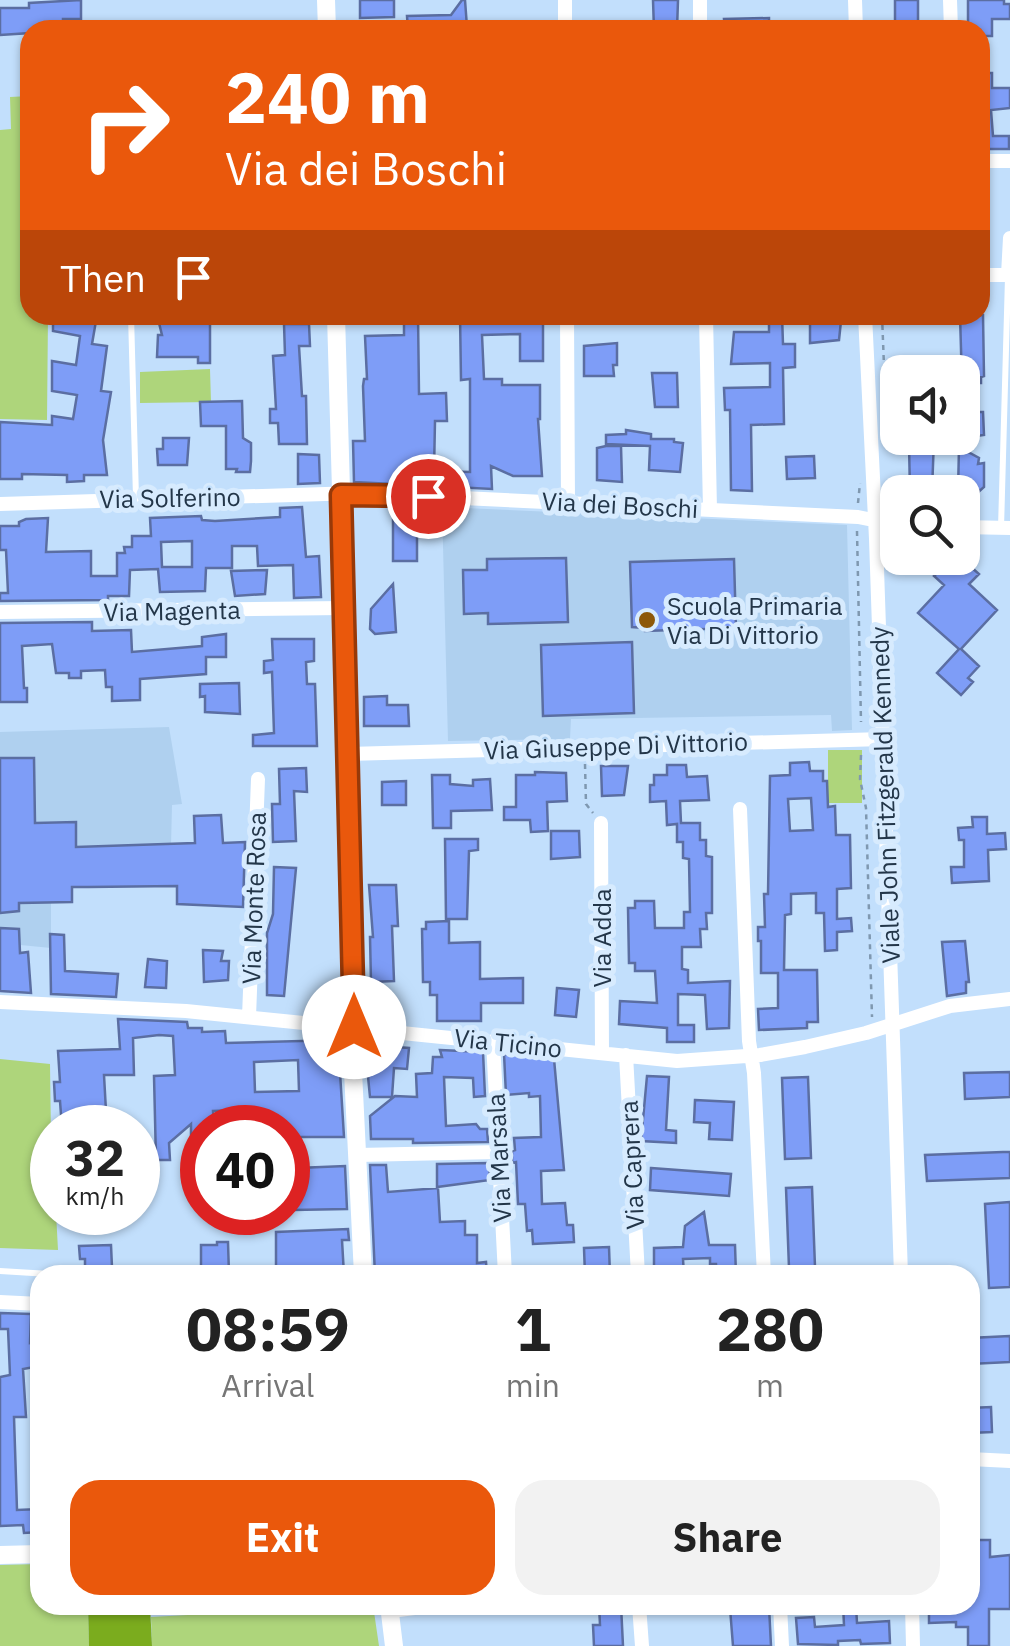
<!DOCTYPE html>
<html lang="en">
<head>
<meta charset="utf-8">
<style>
  :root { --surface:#fff; --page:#f2f2f2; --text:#222; --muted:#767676; --accent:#ea580c }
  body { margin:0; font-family:"IBM Plex Sans",sans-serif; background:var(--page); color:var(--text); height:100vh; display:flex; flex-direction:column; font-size:38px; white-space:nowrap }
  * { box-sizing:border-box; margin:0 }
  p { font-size:32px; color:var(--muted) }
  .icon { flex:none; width:55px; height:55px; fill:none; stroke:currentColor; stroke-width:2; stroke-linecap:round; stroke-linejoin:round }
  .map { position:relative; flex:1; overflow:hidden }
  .panel { position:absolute; left:30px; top:1265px; width:950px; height:350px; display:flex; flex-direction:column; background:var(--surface); border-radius:30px; box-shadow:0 2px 8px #0004 }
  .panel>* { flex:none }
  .hud { position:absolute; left:20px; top:20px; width:970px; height:305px; border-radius:30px; box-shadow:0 2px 8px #0004; background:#ea580c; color:#fff; overflow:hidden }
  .controls { position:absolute; left:880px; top:355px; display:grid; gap:20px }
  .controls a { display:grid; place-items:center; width:100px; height:100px; border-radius:20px; background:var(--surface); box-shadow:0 2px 8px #0004; font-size:50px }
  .speed { position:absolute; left:30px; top:1105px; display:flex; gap:20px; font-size:50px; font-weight:700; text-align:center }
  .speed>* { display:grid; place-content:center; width:130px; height:130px; border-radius:50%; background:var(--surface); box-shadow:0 2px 8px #0004; line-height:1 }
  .speed small { font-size:25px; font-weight:400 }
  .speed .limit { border:15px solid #d22; background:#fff; color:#111 }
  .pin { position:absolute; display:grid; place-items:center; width:85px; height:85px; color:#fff; margin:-42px; border:5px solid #fff; border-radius:50%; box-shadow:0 2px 10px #0007 }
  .me { position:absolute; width:110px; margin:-55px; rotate:0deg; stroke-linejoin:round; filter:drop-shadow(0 0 8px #0008) }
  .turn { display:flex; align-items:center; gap:35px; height:210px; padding:0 40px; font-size:45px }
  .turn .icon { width:130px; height:130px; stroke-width:2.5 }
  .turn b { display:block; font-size:70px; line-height:85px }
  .then { display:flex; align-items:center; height:95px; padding:0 40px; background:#0003; gap:20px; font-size:38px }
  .eta { display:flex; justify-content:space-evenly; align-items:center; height:170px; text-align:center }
  .eta b { font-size:60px; font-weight:700; line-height:70px }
  .action { display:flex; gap:20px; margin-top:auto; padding:20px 40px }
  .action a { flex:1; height:115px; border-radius:30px; background:var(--accent); color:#fff; font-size:40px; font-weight:700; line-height:115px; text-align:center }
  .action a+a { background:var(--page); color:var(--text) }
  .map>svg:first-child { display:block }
</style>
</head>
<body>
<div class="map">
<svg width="1010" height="1646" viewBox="0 0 1010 1646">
  <rect width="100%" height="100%" fill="#c2dffc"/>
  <path fill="#afd0ef" d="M442,507L847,525L852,730L832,731L831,715L571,719L570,739L448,741Z
    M169,727L182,804L172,805L170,886L51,883V948L0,943V732Z"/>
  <path fill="#aed57b" d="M30,96V315H48L47,420L0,419V130L11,129L10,97Z
    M210,369L211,402L140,403V372Z
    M828,750H862V803H828Z
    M0,1059L50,1064L52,1212L56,1213L58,1250L0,1248Z
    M40,1564V1605H88L89,1646H0V1565Z
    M373,1605L379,1646H152L151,1617Z"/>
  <path fill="#7bac1e" d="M88,1605H150L152,1646H89Z"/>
  <path fill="#7e9df7" stroke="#5b6ea2" stroke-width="2.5" fill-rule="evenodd" d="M81,0V19H63V30H30V33L0,35V8H29V3Z
    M360,0H394V17L360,18Z
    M462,0H465L467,27L408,30L407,16L451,15Z
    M653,0H678L677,30H654Z
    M895,0H918V30H895Z
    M968,0H1004V4H1010V19H992V36H980V30H968Z
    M769,18V30H725L724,19Z
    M980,73H992V88H1010V108L991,110L993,136H1009V149H980Z
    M66,315H97L92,344L107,346L101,391L111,392L103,440L107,475H84V481L67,482V475L22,474V479H0V422L52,425V416L73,419L77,395L52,391V361L76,365L80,336L53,331V316L65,318Z
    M157,315H210V363H198V357H157L158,335H162Z
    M404,315H418L419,394L446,393L447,421H435L434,471L470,472V379L461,380L460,315H482V321H520V315H543V361H520V334L482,335L484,379H502V385H540V419H538L542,476H513L491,466L492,489L354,482L353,441H365L363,386L364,379H367L365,336L404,335Z
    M769,315H782L783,344H795V367L783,368L784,424L751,425L752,491L731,490L730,410H725L724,388L770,387V363L731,364L734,332H769Z
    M960,315H983L984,376L981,377V383H962Z
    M841,321L839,340L810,343V322Z
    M284,324H309L310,346H299L302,396H306L307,444H279L278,423H270V409H276L273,356L285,355Z
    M617,343V365H613L614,376H584V346Z
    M652,373H677L678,407H655Z
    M962,399L977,405L978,412H983L984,435L962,438Z
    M242,401L243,438L251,443V461L250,472H236L237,469H226V426H201L200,402Z
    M626,430L651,434V439H674V442L683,443L680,472L649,470L650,446L606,444V435L626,434Z
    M163,438H189L187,465H158L157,449H163Z
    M922,438H934L932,492H910L909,444H922Z
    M606,446H621L622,482L597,480V448Z
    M959,447L979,458L978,464L984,463V487L974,496H962V492H958Z
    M298,454L319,455L320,483L298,484Z
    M814,456L815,478L787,479L786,457Z
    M404,506H417V561H393V515H404Z
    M302,507L306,557L319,556L321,597L294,598L293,565L258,566L257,546H232V568H206L205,591L160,592L158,569L130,570L129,596H108V600L0,601V593H8L6,550H0V526H19V522L26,519L48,518L46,552L91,551V576H117V553H125L124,547H132V536H151L150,518L201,516L202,520L215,521L280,517V508ZM192,541V567H162L161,542Z
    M566,558L568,622L488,624V613L464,614L463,570H487V559Z
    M952,558H961L979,574L969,584L997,610L961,649L979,666L968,678L973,682L961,695L937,673L959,649L918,613L944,585L934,576Z
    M734,559L736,628L645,631V628L632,627L630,562Z
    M267,570L265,594L235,596L231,571Z
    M393,584L396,632L375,634L370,629L371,609Z
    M92,622V631L131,630L132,652L202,646V637L226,634V657H206V674L140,679V700L112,701V687H106L105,670L81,671V678H69V673H56L52,644L22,646L24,688H27V702H0V623Z
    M272,639H314V661L306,662L307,684H315L317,746H253V735L274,733L272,672L264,673V661L273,660Z
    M632,642L634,713L543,716L541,645Z
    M239,683L240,714L205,712V696L200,697V684Z
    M387,696V705H408L409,726H364V697Z
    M0,758H34L35,823L76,822V847L195,843L194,816L221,815L223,843L245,842L243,907L177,904V886L88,887H72V902L19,903V911L0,913Z
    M809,762L810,771H823V781H827L828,807L835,806L836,835H850L851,888L837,889V919L851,918L852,931L837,932V950L825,951L824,913H816V893L791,894V914L785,915L784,970H817L818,1022H807V1028L759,1030L758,1009L778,1008V973H761V941H758V927H765L764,894H768L770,776L790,775V763ZM811,798L813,830L790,831L788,799Z
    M667,765H686L687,777L707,776L709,800L680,801L681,823H700V840H706V856L712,857V913H706L707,929H700L701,947H682V969L688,970V983L730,981L729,1028L707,1029L705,995L678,994V1025H694V1042H667V1028L619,1024L620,1001L657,1003L655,971H635V963H629L628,908H635V901H654L655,928H684V912H690L689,859L683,858V842H677V824L667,825L666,801L650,802V785H654V775H667Z
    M601,766H628L624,795L602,796Z
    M306,768L307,792L294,791L296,841L273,842L272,804H280L279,769Z
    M535,772L566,773L567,801L547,802L548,831L531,832L530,820H504V807H516V775H535Z
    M432,775H450V784L473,786V780L490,779L492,810L451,811V828H433Z
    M406,781V805H382V782Z
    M972,817H987V834L1005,833L1006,849L988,850L989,881L952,883L951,867H964V840H959L958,828L973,827Z
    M551,831H579L580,857L551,859Z
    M445,839H478V850L469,851L467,919H446Z
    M274,867L296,868L284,996L267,995V933L273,914Z
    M369,885H396L398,926H392L394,981L371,982L370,937H373Z
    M449,921V943L480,942V979L523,978V1003H481V1021H437V995H430V982H423L422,929H426V922Z
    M0,928L19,929L20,953L28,952L31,993L0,991Z
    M50,934L64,935L65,971L118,974L116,997L51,994Z
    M965,941L969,982H966V993L947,996L942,942Z
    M203,950L223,951L221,961H229L228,980L204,982Z
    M148,959L167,961L166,988L145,987Z
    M557,988L579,990L576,1017L555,1015Z
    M118,1019L187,1022L188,1028H202V1032L225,1031L226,1043L338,1040L344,1137H288V1128H255V1123H251L250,1115L242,1116V1110L213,1111L214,1128H202V1144L191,1145V1124L169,1143L170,1160H156L154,1076L175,1075L173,1036L159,1035L133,1038L134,1075H104L106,1111H111V1128H62L60,1101H55L54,1082H60L58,1051L120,1049ZM298,1060L299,1091L255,1092L254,1062Z
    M365,1045L409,1048L407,1069L394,1068L392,1097H370Z
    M440,1050L483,1052L485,1096L474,1097L473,1078L444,1077L446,1126L476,1124L480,1129H487L488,1142L413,1143V1139H371L370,1116L395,1096L417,1097L416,1074L432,1073L433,1057H442Z
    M504,1054L554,1059L564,1170L541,1171L542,1204L565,1203L567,1225H573L574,1242L533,1244L532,1230L527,1231L525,1204H518L516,1162L512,1163V1151L515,1150L514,1138L541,1137L540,1096L529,1097V1093L506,1095Z
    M1010,1072V1097L965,1099L964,1073Z
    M647,1076L669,1077L666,1130L676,1131V1143L641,1141Z
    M808,1077L811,1158L785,1159L782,1078Z
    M695,1100L734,1102L732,1140L709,1139L710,1123L694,1122Z
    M1003,1152H1010V1178L927,1181L925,1155Z
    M489,1163L490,1180L437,1187V1164Z
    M370,1165H386L388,1192L438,1188L440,1222L465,1221V1235H477V1263L486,1262L487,1275H375Z
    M345,1166L347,1209L293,1210L292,1195L298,1194V1168Z
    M651,1168L731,1174L729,1196L650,1190Z
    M812,1187L815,1267L789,1268L786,1188Z
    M1010,1202V1287L989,1288L985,1204Z
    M704,1212L709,1245H735L736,1275H717L716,1264H710V1258L683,1259L684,1275H654V1248L683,1247L685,1226Z
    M348,1229L349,1240H342L344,1275H276V1232Z
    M217,1242H228L229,1274L201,1275V1245H217Z
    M111,1245L112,1267L85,1269V1259H80L79,1246Z
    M609,1247L610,1275H585L584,1248Z
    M0,1313L31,1314L30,1343L40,1342V1366L23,1369L26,1417H14L17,1510L40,1509V1532L24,1533L23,1525L0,1526V1377L10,1375L8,1329H0Z
    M1010,1336V1362L970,1364V1338Z
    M991,1407L992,1432L970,1433V1408Z
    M970,1540H990V1557L1010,1555V1609H989V1646H968V1627H956V1622L929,1623V1605H970Z
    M599,1605H621L623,1646H594L593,1625H600Z
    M843,1605H856L857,1623L889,1621L890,1643L861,1644L860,1640L838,1641V1645L798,1644L796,1618L814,1617L815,1627L844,1625Z
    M769,1606L771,1646H733L730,1608Z"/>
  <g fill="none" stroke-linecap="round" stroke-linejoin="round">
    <path stroke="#7f98b0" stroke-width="2.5" stroke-dasharray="5 5" stroke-linecap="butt" d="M882,315L887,443
      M858,503L860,483
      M857,531L861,722
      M861,755L860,779L866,808L872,1017
      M585,764L586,804L593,813"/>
    <path stroke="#fff" stroke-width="6" d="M131,315L136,498
      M1001,528L1008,277
      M0,1271L66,1275"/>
    <path stroke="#fff" stroke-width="14" d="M565,0V30
      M700,0V30
      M855,0L856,30
      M950,0L951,30
      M980,161H1010
      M980,275H1008L1010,238
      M567,315L568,503
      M706,315L710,510
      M865,315L876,539L901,1275
      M0,504L357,493L858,517L898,525
      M962,527L1010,528
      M0,612L344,608
      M348,754L883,739
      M740,809L749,1041L754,1073L764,1275
      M601,823L602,1053
      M0,1002L186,1011L677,1061L760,1055L805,1047L866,1033L950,1006L1010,999
      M249,1017L258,779
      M493,1041L505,1275
      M626,1055L638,1275
      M358,1155L499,1152
      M0,1302L40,1304
      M970,1459L1010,1461
      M639,1605L642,1646
      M780,1605L782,1646
      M912,1605L913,1646
      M390,1611L439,1605"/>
    <path stroke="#fff" stroke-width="18" d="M326,0L327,30
      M336,315L356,1017L352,1051L363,1275
      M0,1555L40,1554
      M389,1605L394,1646"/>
  </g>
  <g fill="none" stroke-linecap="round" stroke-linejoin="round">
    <g stroke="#983908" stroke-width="25">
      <path id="route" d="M354,1027L341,495L428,496"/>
    </g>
    <use href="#route" stroke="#ea580c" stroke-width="18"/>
  </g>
  <circle fill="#8d5809" stroke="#d7ebfe" stroke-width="4" cx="647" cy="620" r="10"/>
  <g text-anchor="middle" stroke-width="10" stroke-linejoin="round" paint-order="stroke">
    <g font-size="25" fill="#233649" stroke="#d7ebfe">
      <text transform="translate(170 498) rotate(-1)" y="9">Via Solferino</text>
      <text transform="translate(620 505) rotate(3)" y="9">Via dei Boschi</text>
      <text transform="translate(172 611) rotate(-1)" y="9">Via Magenta</text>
      <text transform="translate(616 746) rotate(-2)" y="9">Via Giuseppe Di Vittorio</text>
      <text transform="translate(885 795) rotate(-92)" y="9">Viale John Fitzgerald Kennedy</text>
      <text transform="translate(254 898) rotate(-88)" y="9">Via Monte Rosa</text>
      <text transform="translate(602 938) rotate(-90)" y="9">Via Adda</text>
      <text transform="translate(508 1043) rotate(6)" y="9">Via Ticino</text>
      <text transform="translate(499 1158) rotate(-93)" y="9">Via Marsala</text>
      <text transform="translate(632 1165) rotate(-93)" y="9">Via Caprera</text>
    </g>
    <g font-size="25" fill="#233649" stroke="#d7ebfe" text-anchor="start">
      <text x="667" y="615">Scuola Primaria<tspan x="667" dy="29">Via Di Vittorio</tspan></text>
    </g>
  </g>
</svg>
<div class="controls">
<a><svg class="icon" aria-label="sound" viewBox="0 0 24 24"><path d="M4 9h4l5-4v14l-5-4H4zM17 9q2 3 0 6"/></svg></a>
<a><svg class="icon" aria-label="search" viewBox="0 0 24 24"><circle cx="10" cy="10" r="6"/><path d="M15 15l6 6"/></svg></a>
</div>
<div class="speed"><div>32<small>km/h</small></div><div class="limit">40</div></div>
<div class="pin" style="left:428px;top:496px;background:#d93025"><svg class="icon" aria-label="arrive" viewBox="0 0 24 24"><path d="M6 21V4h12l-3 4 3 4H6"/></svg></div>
<svg class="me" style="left:354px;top:1027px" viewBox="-20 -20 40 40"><circle r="19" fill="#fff"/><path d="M0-13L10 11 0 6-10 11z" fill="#ea580c"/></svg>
<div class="hud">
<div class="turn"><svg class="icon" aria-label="right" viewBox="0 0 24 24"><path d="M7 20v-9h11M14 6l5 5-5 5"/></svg><div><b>240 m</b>Via dei Boschi</div></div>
<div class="then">Then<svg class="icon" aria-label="arrive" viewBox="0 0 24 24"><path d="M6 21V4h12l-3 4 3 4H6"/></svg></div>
</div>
<section class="panel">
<div class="eta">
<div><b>08:59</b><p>Arrival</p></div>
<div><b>1</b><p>min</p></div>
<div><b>280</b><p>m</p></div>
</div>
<div class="action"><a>Exit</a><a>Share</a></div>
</section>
</div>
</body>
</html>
